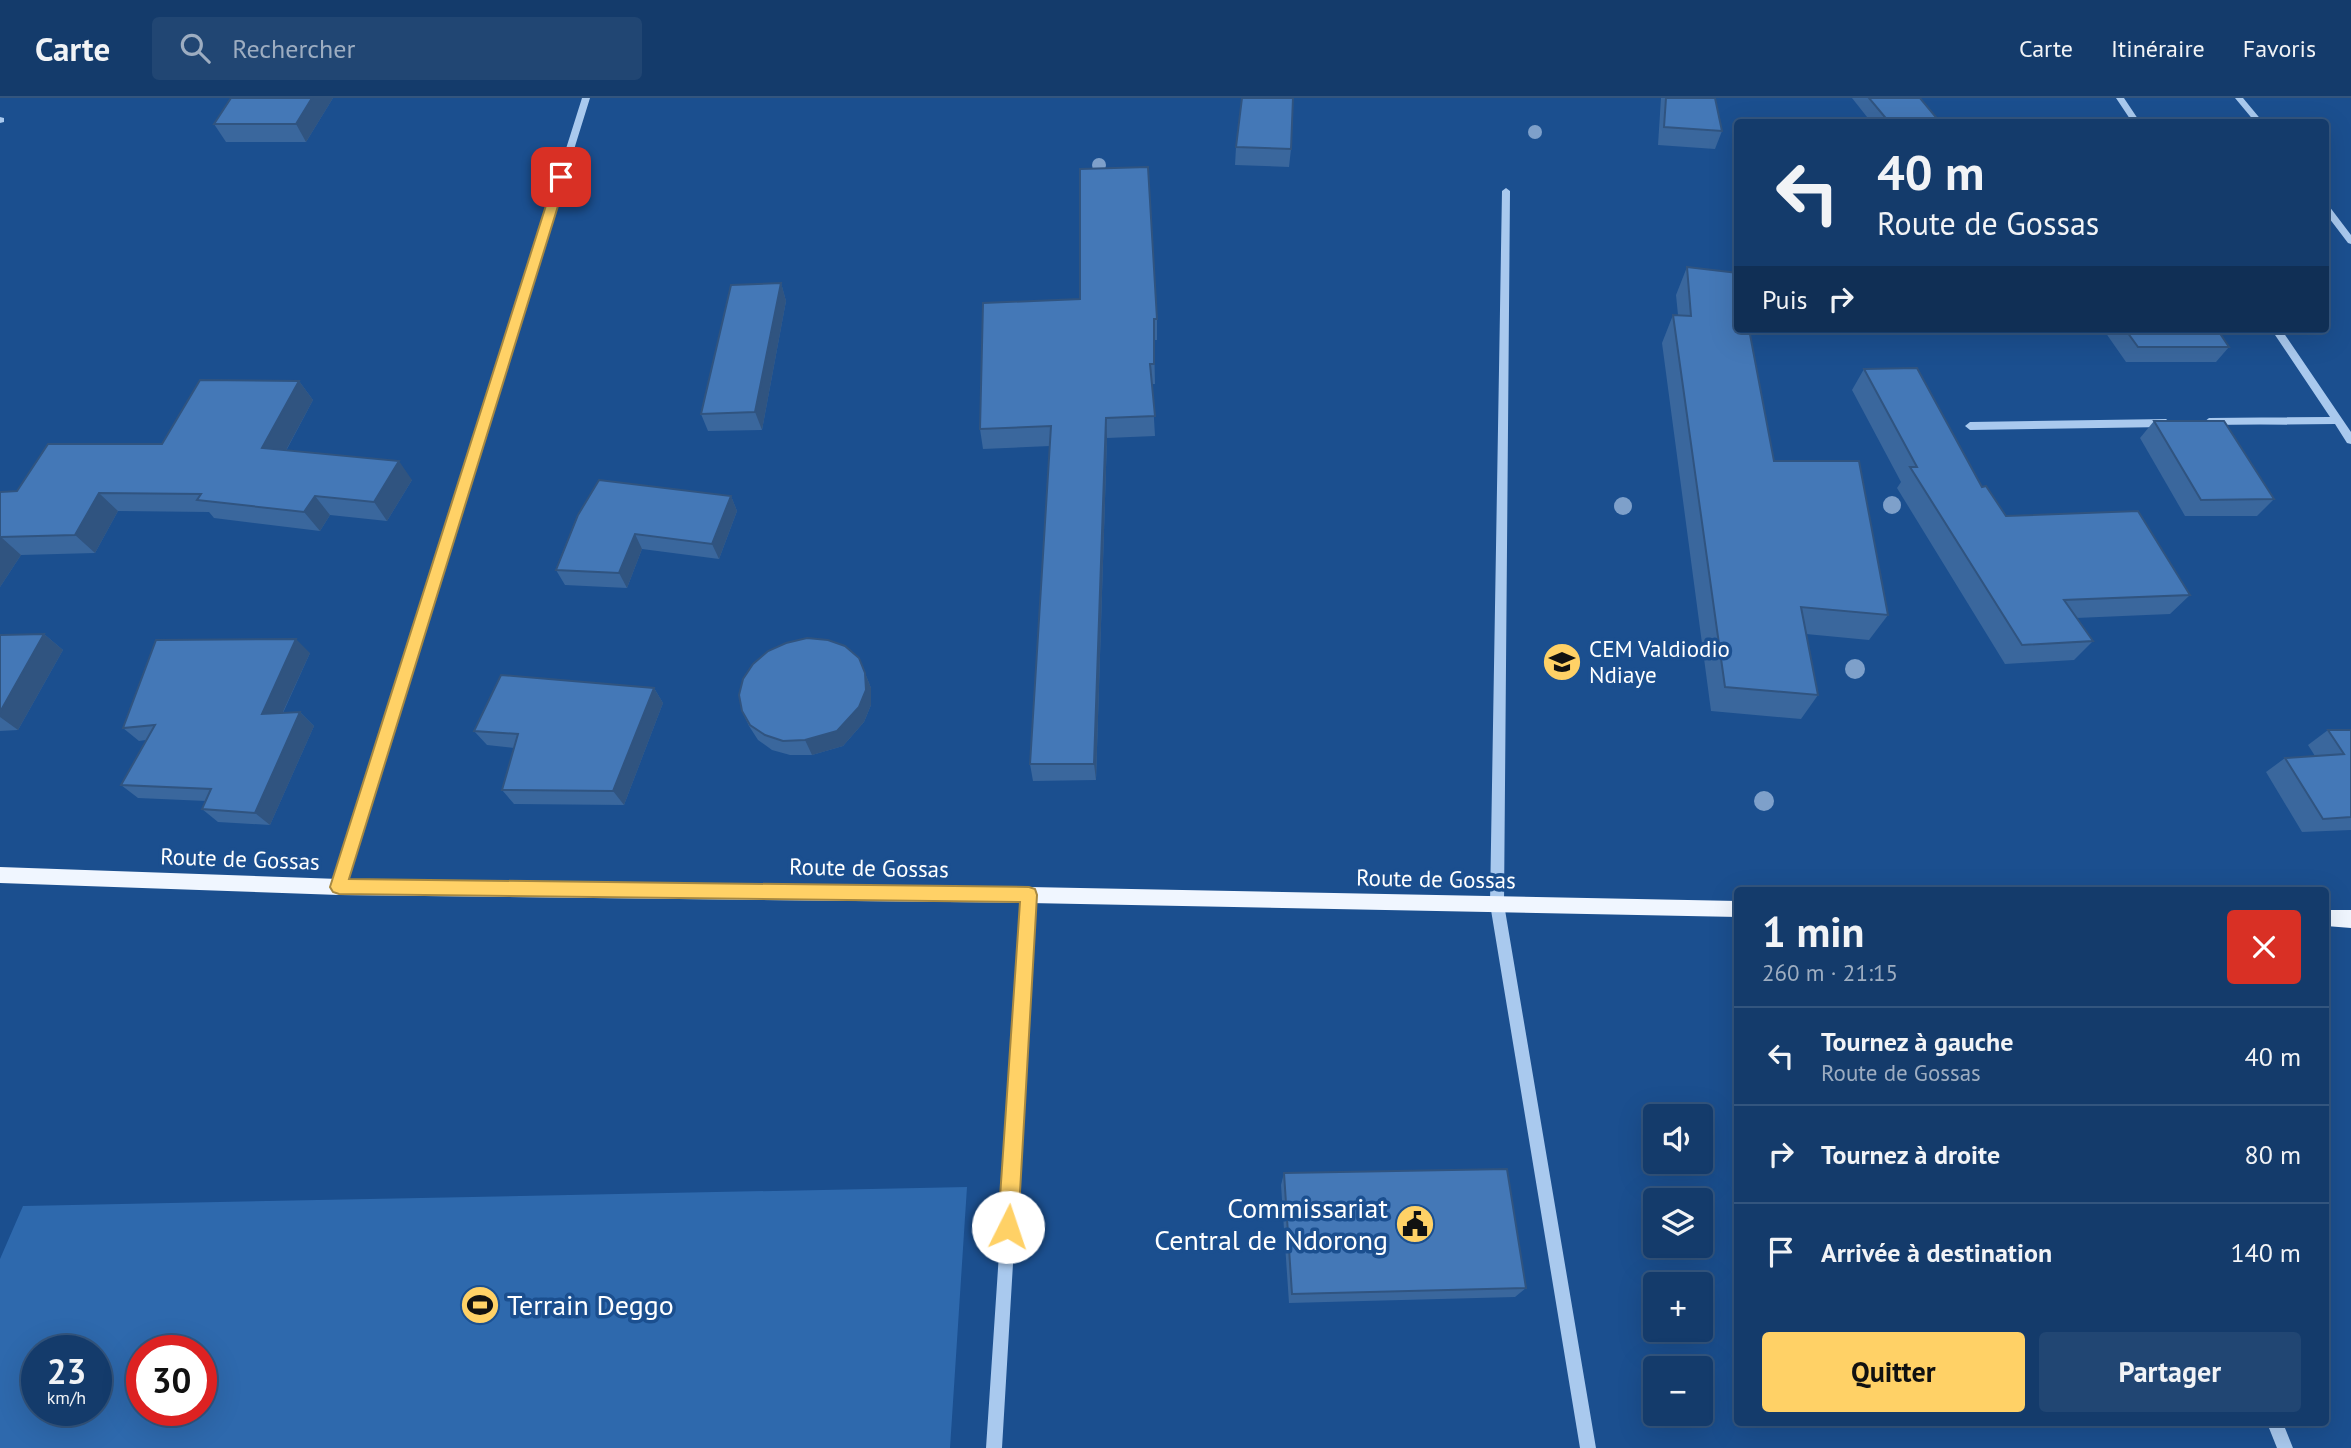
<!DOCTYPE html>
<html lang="fr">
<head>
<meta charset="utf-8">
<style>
  :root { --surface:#143b6b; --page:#214673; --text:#f1f3f6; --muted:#9dadc1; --line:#33557e; --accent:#ffd166 }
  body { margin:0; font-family:"PT Sans",sans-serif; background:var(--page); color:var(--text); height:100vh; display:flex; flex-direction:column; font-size:26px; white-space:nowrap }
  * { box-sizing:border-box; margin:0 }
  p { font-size:23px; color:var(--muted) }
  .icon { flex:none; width:38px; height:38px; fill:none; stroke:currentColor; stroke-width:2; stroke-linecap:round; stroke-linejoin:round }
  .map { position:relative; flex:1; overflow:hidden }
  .details { position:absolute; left:1734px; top:789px; width:595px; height:539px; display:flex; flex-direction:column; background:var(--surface); border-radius:7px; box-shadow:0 7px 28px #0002,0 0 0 2px var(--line) }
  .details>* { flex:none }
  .top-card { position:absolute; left:1734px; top:21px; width:595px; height:214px; border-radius:7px; box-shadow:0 7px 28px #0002,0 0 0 2px var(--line); background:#143b6b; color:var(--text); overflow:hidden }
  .tools { position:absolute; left:1643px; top:1006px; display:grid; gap:14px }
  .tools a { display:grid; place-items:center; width:70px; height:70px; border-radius:7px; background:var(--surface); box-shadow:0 7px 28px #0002,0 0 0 2px var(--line); font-size:35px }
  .speed { position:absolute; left:21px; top:1237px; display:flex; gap:14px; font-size:35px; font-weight:700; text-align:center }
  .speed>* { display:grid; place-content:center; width:91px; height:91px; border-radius:50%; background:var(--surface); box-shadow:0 7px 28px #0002,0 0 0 2px var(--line); line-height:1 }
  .speed small { font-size:18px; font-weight:400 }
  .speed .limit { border:10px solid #d22; background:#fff; color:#111 }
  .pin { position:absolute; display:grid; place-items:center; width:60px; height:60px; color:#fff; margin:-30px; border-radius:14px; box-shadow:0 4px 10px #0006 }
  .me { position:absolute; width:77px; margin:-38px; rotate:4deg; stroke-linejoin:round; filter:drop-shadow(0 0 5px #0008) }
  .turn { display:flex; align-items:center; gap:24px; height:147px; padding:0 28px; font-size:32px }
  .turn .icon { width:91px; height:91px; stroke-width:2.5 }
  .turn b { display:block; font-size:49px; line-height:60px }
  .then { display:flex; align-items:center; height:66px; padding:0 28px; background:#0003; gap:14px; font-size:26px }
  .round { display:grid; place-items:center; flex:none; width:74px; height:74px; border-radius:7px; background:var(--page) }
  .summary { display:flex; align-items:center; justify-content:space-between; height:119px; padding:0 28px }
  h1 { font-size:42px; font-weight:700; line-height:52px }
  .action { display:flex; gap:14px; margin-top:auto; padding:14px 28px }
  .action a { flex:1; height:80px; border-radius:7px; background:var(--accent); color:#111; font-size:28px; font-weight:700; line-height:80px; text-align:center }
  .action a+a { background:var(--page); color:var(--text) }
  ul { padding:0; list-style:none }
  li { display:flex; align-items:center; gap:21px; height:98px; padding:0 28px; border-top:2px solid var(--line) }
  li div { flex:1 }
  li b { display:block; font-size:26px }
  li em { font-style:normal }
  header { display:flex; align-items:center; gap:42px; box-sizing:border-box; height:98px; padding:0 35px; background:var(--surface); border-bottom:2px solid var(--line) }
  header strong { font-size:33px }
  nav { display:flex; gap:38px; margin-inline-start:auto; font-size:24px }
  .search { width:490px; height:63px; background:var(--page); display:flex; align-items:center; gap:18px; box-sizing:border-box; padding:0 24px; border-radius:7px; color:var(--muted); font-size:26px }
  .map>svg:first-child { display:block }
</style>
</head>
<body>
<header>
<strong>Carte</strong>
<div class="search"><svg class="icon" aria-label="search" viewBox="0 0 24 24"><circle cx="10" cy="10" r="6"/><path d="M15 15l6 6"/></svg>Rechercher</div>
<nav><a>Carte</a><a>Itinéraire</a><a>Favoris</a></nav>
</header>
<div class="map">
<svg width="2351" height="1350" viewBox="0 0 2351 1350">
  <rect width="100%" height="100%" fill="#1b4f8f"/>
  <path fill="#2e69ad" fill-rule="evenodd" d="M967,1089L950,1350H0V1161L23,1108ZM37,1253H96V1312H37ZM201,1253V1312H142V1253Z"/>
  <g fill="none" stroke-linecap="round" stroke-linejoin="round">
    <path fill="#a9c9ee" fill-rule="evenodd" d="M582,0H590L345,789L344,793L339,795L334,793L333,789Z
      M2116,0H2124L2140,24H2132Z
      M2235,0H2243L2263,24H2255Z
      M0,19L4,20V24L0,25Z
      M1506,90L1510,93L1504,806L1596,1350H1580L1490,806L1502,93Z
      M2326,107L2329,108L2351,137V146L2348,145L2326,116Z
      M2271,231H2281L2351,334V346L2347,345L2335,326L2205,327L2204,324L2209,320L2330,319Z
      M2166,321L2171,325L2166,329L1970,332L1965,328L1970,324Z
      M1029,791L1034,793L1035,797L1002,1350H986L1023,797L1024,793Z
      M2267,1325H2283L2293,1350H2277Z"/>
    <path fill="#f0f6ff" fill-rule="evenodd" d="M0,769L339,781L1029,789L1738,803V819L1029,805L339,797L0,785Z
      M2326,812H2351V830L2326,828Z"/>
  </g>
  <g fill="#7ea0ca">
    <circle cx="1535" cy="34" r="7"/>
    <circle cx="1099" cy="67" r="7"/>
    <circle cx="1892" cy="407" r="9"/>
    <circle cx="1623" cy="408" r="9"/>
    <circle cx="1855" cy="571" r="10"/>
    <circle cx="1764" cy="703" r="10"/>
  </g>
  <path fill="#3a679d" d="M231,0H333L306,44H226L214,26Z
    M1661,0H1715L1722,33L1715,51L1658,47Z
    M1852,0H1920L1940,24H1871Z
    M1236,49L1291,51L1289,69L1235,67Z
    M1687,169L1774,363L1888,517L1869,542L1806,536L1818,597L1801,621L1711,613L1662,245L1673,217H1678L1676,197Z
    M781,185L786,203L762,332L708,333L701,316Z
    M983,205L1157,221V242H1154L1155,286H1152L1155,338L1107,340L1096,682L1033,683L1030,666L1050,348L983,351L980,331Z
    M2103,231H2217L2229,249L2216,264H2126Z
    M1864,271L1982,389L2006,418L2190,497L2170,516L2076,520L2093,543L2074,562L2005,566L1897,390L1901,384L1852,292Z
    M299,283L313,302L286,353L412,382L387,423L330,417L320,433L214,420L209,414L118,413L95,455L21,457L0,489V394L17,393L162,346Z
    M2154,323L2274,401L2257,418H2185L2140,340Z
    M731,398L737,413L719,461L642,451L627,490L565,487L556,472L578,417Z
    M44,536L63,552L18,632L0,633V537Z
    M310,555L283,615L300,614L314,628L270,727L218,724L202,711L206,703L138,700L121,687L146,642L139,643L123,630Z
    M865,575L871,590V607L864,624L843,648L812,657H790L772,652L758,642L749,628L742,613Z
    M654,590L663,605L624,707L514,706L502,692L514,650L487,647L474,633Z
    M2328,632H2351V732L2302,734L2266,674L2285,660L2315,658L2308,647Z
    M1284,1075L1526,1190L1515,1199L1289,1205L1281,1087Z"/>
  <path fill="#305480" d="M312,0H333L306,44L296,26Z
    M781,185L786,203L762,332L755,314Z
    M299,283L313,302L277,369L262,350Z
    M1106,320L1107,340L1096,682L1094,666Z
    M399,363L412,382L387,423L374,404Z
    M99,395L118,413L95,455L75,437Z
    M315,398L330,417L320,433L304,414Z
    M731,398L737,413L719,461L712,446Z
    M635,436L642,451L627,490L619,475Z
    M1,439L21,457L0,489V440Z
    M44,536L63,552L18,632L0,619V614Z
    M296,541L310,555L276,629L262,616Z
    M865,575L871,590V607L864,624L843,648L812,657L805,642Z
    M654,590L663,605L624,707L613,693Z
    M300,614L314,628L270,727L255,715Z"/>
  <path fill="#4478b7" stroke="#305480" stroke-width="2" d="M231,0H312L296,26H214Z
    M1242,0H1293L1291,51L1236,49Z
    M1666,0H1715L1722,33L1664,29Z
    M1869,0H1920L1940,24H1889Z
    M1148,69L1157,221H1154V266H1150L1155,318L1106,320L1094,666H1030L1051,328L980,331L983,205L1080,201V71Z
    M1687,169L1738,175V231H1749L1774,363H1859L1888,517L1801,509L1818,597L1725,589L1673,217L1691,218Z
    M781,185L755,314L701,316L731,187Z
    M2125,231H2217L2229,249H2138Z
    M1917,270L1982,389L1986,388L2006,418L2138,413L2190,497L2064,502L2093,543L2022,547L1910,369H1917L1864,271Z
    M200,282L299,283L262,350L399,363L374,404L315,398L304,414L197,402L201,396L99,395L75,437L1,439L0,440V394L17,393L48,346H162Z
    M2154,323H2224L2274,401L2201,402Z
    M599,382L731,398L712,446L635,436L619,475L556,472L578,417Z
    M44,536L0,614V537Z
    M807,540L828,542L845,548L859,560L865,575L866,592L859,609L837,633L805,642L783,643L765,637L750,627L742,613L739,597L743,581L753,566L768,553L786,545Z
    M296,541L262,616L300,614L255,715L202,711L211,691L121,687L155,627L123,630L156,542Z
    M501,577L654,590L613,693L502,692L518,636L474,633Z
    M2328,632H2351V719L2323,721L2285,660L2344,656Z
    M1507,1071L1526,1190L1292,1196L1284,1075Z"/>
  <path fill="#ffd166" stroke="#a68842" stroke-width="2" d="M561,76L567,79L349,781L1029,789L1035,791L1037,797L1018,1129L1015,1136L1008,1138L1001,1136L998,1129L1020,804L339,796L333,794L330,789L555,79Z"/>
  <defs>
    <g id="school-disc" transform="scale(2.0125)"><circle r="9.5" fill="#ffd166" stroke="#1b4f8f"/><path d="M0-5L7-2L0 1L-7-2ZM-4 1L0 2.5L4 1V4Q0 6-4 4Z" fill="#111"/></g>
    <g id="civic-disc" transform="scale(2.0125)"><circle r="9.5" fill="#ffd166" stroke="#1b4f8f"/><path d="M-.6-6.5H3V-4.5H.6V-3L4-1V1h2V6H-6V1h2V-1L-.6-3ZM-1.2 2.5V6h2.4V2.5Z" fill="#111"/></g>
    <g id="stadium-disc" transform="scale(2.0125)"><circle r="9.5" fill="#ffd166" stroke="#1b4f8f"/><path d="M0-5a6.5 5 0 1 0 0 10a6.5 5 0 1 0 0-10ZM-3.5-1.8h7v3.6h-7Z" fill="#111"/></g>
  </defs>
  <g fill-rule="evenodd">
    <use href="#school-disc" x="1562" y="564"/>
    <use href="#civic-disc" x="1415" y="1126"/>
    <use href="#stadium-disc" x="480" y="1207"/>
  </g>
  <g text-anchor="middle" stroke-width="7" stroke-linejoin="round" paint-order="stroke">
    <g font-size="23" fill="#fff" stroke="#1b4f8f" text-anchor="start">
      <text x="1589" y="559">CEM Valdiodio<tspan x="1589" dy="26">Ndiaye</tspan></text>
    </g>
    <g font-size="23" fill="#fff" stroke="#1b4f8f">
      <text transform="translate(240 761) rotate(2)" y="8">Route de Gossas</text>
      <text transform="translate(869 770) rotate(1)" y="8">Route de Gossas</text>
      <text transform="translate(1436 781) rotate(1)" y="8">Route de Gossas</text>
    </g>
    <g font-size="28" fill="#fff" stroke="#1b4f8f" text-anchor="end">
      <text x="1388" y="1120">Commissariat<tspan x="1388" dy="32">Central de Ndorong</tspan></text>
      <text x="507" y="1217" text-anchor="start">Terrain Deggo</text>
    </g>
  </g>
</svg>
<div class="tools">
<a><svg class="icon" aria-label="sound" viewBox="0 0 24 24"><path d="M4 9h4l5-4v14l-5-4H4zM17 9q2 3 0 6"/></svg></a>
<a><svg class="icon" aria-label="layers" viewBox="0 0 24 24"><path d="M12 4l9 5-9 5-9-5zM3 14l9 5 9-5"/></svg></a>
<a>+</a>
<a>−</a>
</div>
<div class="speed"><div>23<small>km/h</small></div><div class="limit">30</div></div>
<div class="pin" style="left:561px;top:79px;background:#d93025"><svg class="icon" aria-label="arrive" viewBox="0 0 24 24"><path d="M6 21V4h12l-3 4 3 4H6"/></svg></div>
<svg class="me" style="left:1008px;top:1129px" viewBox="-20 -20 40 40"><circle r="19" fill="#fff"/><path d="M0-13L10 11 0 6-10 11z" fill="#ffd166"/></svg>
<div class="top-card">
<div class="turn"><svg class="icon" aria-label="left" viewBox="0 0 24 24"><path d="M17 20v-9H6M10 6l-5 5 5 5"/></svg><div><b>40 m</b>Route de Gossas</div></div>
<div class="then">Puis<svg class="icon" aria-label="right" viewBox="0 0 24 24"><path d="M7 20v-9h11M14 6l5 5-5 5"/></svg></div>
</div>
<section class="details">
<div class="summary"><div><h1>1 min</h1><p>260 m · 21:15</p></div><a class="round" style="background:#d93025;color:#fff"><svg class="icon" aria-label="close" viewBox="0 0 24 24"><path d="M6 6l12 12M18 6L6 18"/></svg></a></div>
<ul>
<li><svg class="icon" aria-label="left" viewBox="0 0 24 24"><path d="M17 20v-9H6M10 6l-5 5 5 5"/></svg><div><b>Tournez à gauche</b><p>Route de Gossas</p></div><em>40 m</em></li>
<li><svg class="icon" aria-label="right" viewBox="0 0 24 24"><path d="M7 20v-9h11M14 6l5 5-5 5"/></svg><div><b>Tournez à droite</b></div><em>80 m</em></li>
<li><svg class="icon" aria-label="arrive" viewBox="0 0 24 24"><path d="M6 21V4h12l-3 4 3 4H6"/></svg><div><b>Arrivée à destination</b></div><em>140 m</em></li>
</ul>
<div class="action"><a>Quitter</a><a>Partager</a></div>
</section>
</div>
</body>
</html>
